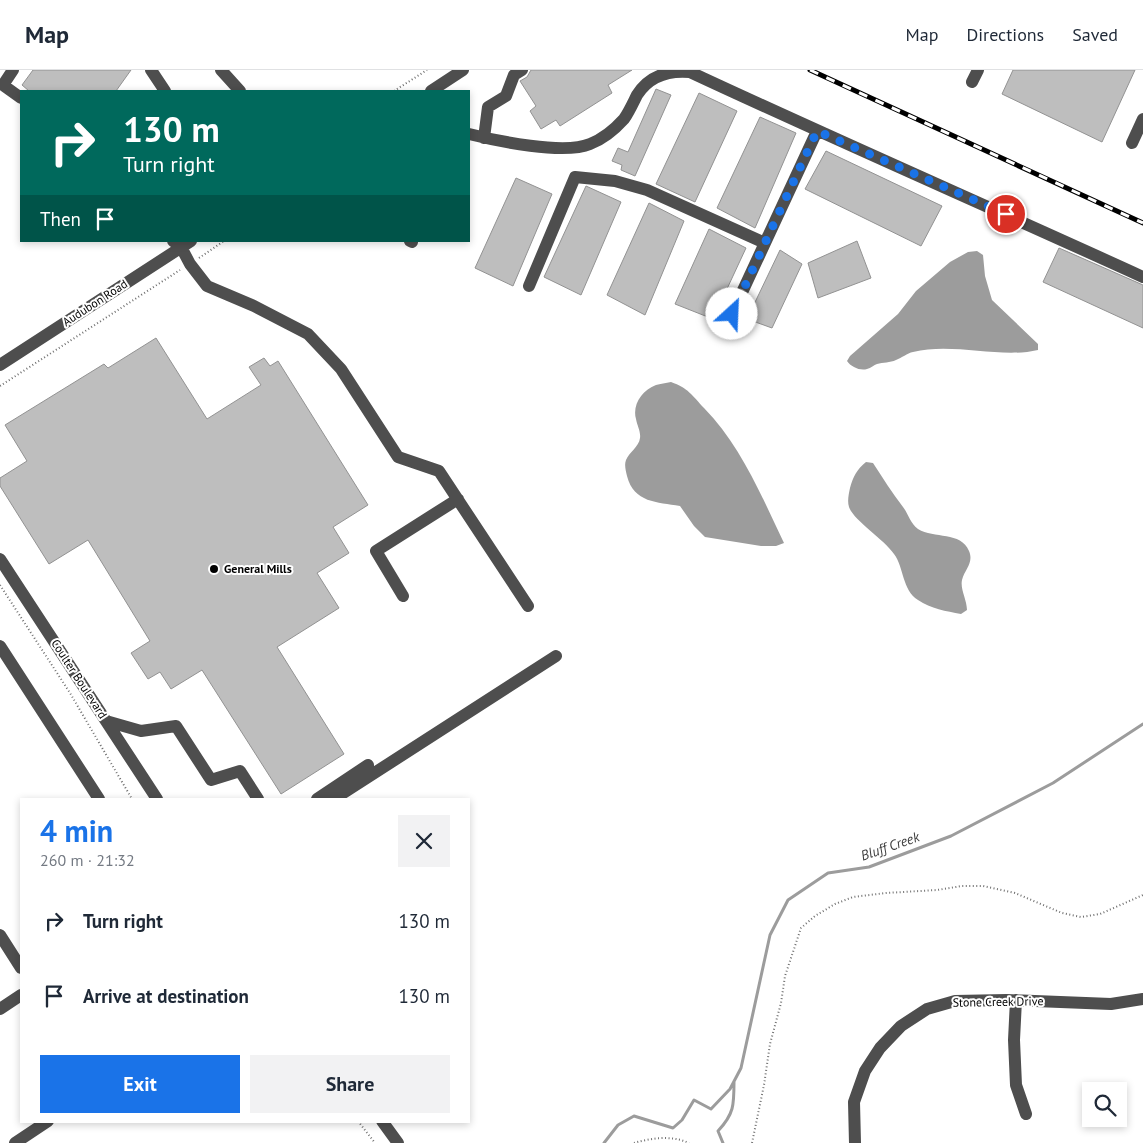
<!DOCTYPE html>
<html lang="en">
<head>
<meta charset="utf-8">
<style>
  :root { --surface:#fff; --page:#f2f2f3; --text:#1f2937; --muted:#747a83; --line:#e0e1e3; --accent:#1a73e8 }
  body { margin:0; font-family:"PT Sans",sans-serif; background:var(--page); color:var(--text); height:100vh; display:flex; flex-direction:column; font-size:19px; white-space:nowrap }
  * { box-sizing:border-box; margin:0 }
  p { font-size:16px; color:var(--muted) }
  .icon { flex:none; width:28px; height:28px; fill:none; stroke:currentColor; stroke-width:2; stroke-linecap:round; stroke-linejoin:round }
  .map { position:relative; flex:1; overflow:hidden }
  .details { position:absolute; left:20px; top:728px; width:450px; height:325px; display:flex; flex-direction:column; background:var(--surface); border-radius:0px; box-shadow:0 2px 8px #0003 }
  .details>* { flex:none }
  .guide { position:absolute; left:20px; top:20px; width:450px; height:152px; border-radius:0px; box-shadow:0 2px 8px #0003; background:#00695c; color:#fff; overflow:hidden }
  .controls { position:absolute; left:1082px; top:1012px; display:grid; gap:10px }
  .controls a { display:grid; place-items:center; width:45px; height:45px; border-radius:0px; background:var(--surface); box-shadow:0 2px 8px #0003; font-size:25px }
  .pin { position:absolute; display:grid; place-items:center; width:42px; height:42px; color:#fff; margin:-21px; border:2px solid #fff; border-radius:50%; box-shadow:0 1px 5px #0007 }
  .me { position:absolute; width:55px; margin:-28px; rotate:25deg; stroke-linejoin:round; filter:drop-shadow(0 0 4px #0008) }
  .turn { display:flex; align-items:center; gap:18px; height:105px; padding:0 20px; font-size:22px }
  .turn .icon { width:65px; height:65px; stroke-width:2.5 }
  .turn b { display:block; font-size:35px; line-height:42px }
  .then { display:flex; align-items:center; height:48px; padding:0 20px; background:#0003; gap:10px; font-size:19px }
  .round { display:grid; place-items:center; flex:none; width:52px; height:52px; border-radius:0px; background:var(--page) }
  .headline { display:flex; align-items:center; justify-content:space-between; height:85px; padding:0 20px }
  h1 { font-size:30px; font-weight:600; line-height:38px; color:var(--accent) }
  .button { display:flex; gap:10px; margin-top:auto; padding:10px 20px }
  .button a { flex:1; height:58px; border-radius:0px; background:var(--accent); color:#fff; font-size:20px; font-weight:600; line-height:58px; text-align:center }
  .button a+a { background:var(--page); color:var(--text) }
  ul { padding:0; list-style:none }
  li { display:flex; align-items:center; gap:15px; height:75px; padding:0 20px }
  li div { flex:1 }
  li b { display:block; font-size:19px }
  li em { font-style:normal }
  header { display:flex; align-items:center; gap:30px; box-sizing:border-box; height:70px; padding:0 25px; background:var(--surface); border-bottom:1px solid var(--line) }
  header strong { font-size:24px }
  nav { display:flex; gap:28px; margin-inline-start:auto; font-size:18px }
  .map>svg:first-child { display:block }
</style>
</head>
<body>
<header>
<strong>Map</strong>
<nav><a>Map</a><a>Directions</a><a>Saved</a></nav>
</header>
<div class="map">
<svg width="1143" height="1073" viewBox="0 0 1143 1073">
  <rect width="100%" height="100%" fill="#fff"/>
  <path fill="#9c9c9c" d="M977,181L983,185L985,206L992,230L1038,274V280C1000,289 953,272 913,282C907,283 902,288 896,290C890,293 883,292 877,294C874,295 871,298 867,299C860,301 851,297 847,291L850,286L898,244L916,221L950,192L968,182Z
    M671,312C688,318 692,325 704,338C741,376 761,425 784,473L776,476H761L705,467L694,456L680,436C657,432 634,433 627,406C626,401 624,395 626,390C629,382 639,377 640,368C641,362 637,355 636,349C632,335 642,320 656,315C660,314 666,313 671,312Z
    M866,392L873,393C883,408 892,423 903,437C909,445 910,453 918,459C934,469 961,461 969,481C974,493 965,499 962,510C960,519 967,530 967,540L961,544C946,541 931,539 918,530C902,520 904,497 894,484C884,469 854,451 849,437C847,431 849,423 850,418C853,407 857,399 866,392Z"/>
  <g fill="none" stroke-linecap="round" stroke-linejoin="round">
    <path stroke="#9c9c9c" stroke-width="3" d="M604,1073L618,1055L634,1046L673,1058L682,1050L694,1030L711,1039L730,1019L741,998L770,865L788,830L828,803L869,797L951,766L1053,713L1143,654
      M723,1073L718,1061C734,1044 734,1035 734,1012"/>
  </g>
  <path fill="#bebebe" stroke="#929292" d="M33,0H131L116,21H29L22,15Z
    M531,0H632L608,15L612,23L560,56L556,50L541,59L530,41L536,36L520,11L527,7Z
    M1013,0H1135L1102,72L1002,24Z
    M656,19L671,25L635,106L621,100L622,95L612,91L618,78L628,82Z
    M699,23L737,41L695,132L656,114Z
    M760,47L796,63L755,158L717,138Z
    M826,81L942,136L921,176L805,119Z
    M516,108L552,124L513,216L475,198Z
    M586,116L621,132L581,225L544,207Z
    M649,133L684,151L645,245L607,225Z
    M709,159L746,178L713,249L675,234Z
    M857,171L871,208L818,228L808,193Z
    M1059,178L1143,215V258L1043,212Z
    M780,180L802,194L772,258L747,249Z
    M156,268L207,349L261,315L249,297L264,288L270,296L278,291L368,435L333,457L349,483L317,503L339,538L277,577L344,684L281,724L202,600L171,619L160,602L148,609L131,583L150,571L88,470L49,494L0,416V408L27,391L5,355L104,294L108,298Z"/>
  <g fill="none" stroke-linecap="round" stroke-linejoin="round">
    <path stroke="#707070" stroke-width="2" stroke-dasharray="1 2.5" stroke-linecap="butt" d="M394,21L427,0
      M199,188L224,171
      M0,316L180,200
      M0,515L70,623L132,729
      M358,1051L375,1073
      M634,1073C651,1068 672,1065 689,1073
      M752,1073L764,1015L770,974L781,933L785,906L801,858L815,846L835,834L853,827L886,823L937,820L962,816H983L1015,823L1062,843L1081,847L1100,844L1143,825"/>
    <path stroke="#4e4e4e" stroke-width="12" d="M13,0L3,15L21,28
      M151,0L165,21
      M221,0L240,21
      M972,12L978,0
      M431,21L463,0
      M469,64C497,71 564,85 590,74C603,69 615,59 624,49C629,42 633,33 637,25C649,6 667,0 690,2C840,72 992,138 1143,207
      M484,68L488,37L506,26L514,5L522,0
      M1132,73L1143,49
      M173,171L181,177L190,194L207,216L254,236L308,264L341,299L398,387L439,401L528,536
      M410,171L412,172
      M529,216L575,107L615,111L647,120L765,173
      M732,244L817,61
      M0,295L191,171
      M0,489L157,729
      M403,526L376,481L458,429
      M0,576L99,729
      M106,651L141,661L176,656L211,710L240,701L258,729
      M317,729L368,695
      M334,729L556,586
      M0,865L21,898
      M1016,930L1014,970L1016,1015L1026,1044
      M0,939L21,925
      M382,1051L398,1073
      M15,1073L48,1051
      M855,1073L854,1032L865,1001L880,978L901,956L927,939L955,931L1007,930L1111,934L1143,929"/>
    <g stroke="#000" stroke-width="5">
      <path id="rail" d="M810,0L1143,153"/>
    </g>
    <use href="#rail" stroke="#fff" stroke-width="3" stroke-dasharray="9" stroke-linecap="butt"/>
  </g>
  <g fill="none" stroke-linecap="round" stroke-linejoin="round">
    <path stroke="#1a73e8" stroke-width="9" stroke-dasharray="0 16.2" d="M732,244L817,61L1006,144"/>
  </g>
  <circle fill="#000" stroke="#fff" stroke-width="2" cx="214" cy="499" r="5"/>
  <g text-anchor="middle" stroke-width="4" stroke-linejoin="round" paint-order="stroke">
    <g font-size="12" fill="#000" stroke="#fff">
      <text transform="translate(95 233) rotate(-33)" y="4">Audubon Road</text>
      <text transform="translate(79 609) rotate(57)" y="4">Coulter Boulevard</text>
      <text transform="translate(998 932) rotate(-1)" y="4">Stone Creek Drive</text>
    </g>
    <g font-size="12" font-weight="bold" fill="#000" stroke="#fff" text-anchor="start">
      <text x="224" y="503">General Mills</text>
    </g>
    <g font-size="14" font-style="italic" fill="#3d3d3d" stroke="#fff">
      <text transform="translate(890 776) rotate(-19)" y="5">Bluff Creek</text>
    </g>
  </g>
</svg>
<div class="controls">
<a><svg class="icon" aria-label="search" viewBox="0 0 24 24"><circle cx="10" cy="10" r="6"/><path d="M15 15l6 6"/></svg></a>
</div>
<div class="pin" style="left:1006px;top:144px;background:#d93025"><svg class="icon" aria-label="arrive" viewBox="0 0 24 24"><path d="M6 21V4h12l-3 4 3 4H6"/></svg></div>
<svg class="me" style="left:732px;top:244px" viewBox="-20 -20 40 40"><circle r="19" fill="#fff"/><path d="M0-13L10 11 0 6-10 11z" fill="#1a73e8"/></svg>
<div class="guide">
<div class="turn"><svg class="icon" aria-label="right" viewBox="0 0 24 24"><path d="M7 20v-9h11M14 6l5 5-5 5"/></svg><div><b>130 m</b>Turn right</div></div>
<div class="then">Then<svg class="icon" aria-label="arrive" viewBox="0 0 24 24"><path d="M6 21V4h12l-3 4 3 4H6"/></svg></div>
</div>
<section class="details">
<div class="headline"><div><h1>4 min</h1><p>260 m · 21:32</p></div><a class="round"><svg class="icon" aria-label="close" viewBox="0 0 24 24"><path d="M6 6l12 12M18 6L6 18"/></svg></a></div>
<ul>
<li><svg class="icon" aria-label="right" viewBox="0 0 24 24"><path d="M7 20v-9h11M14 6l5 5-5 5"/></svg><div><b>Turn right</b></div><em>130 m</em></li>
<li><svg class="icon" aria-label="arrive" viewBox="0 0 24 24"><path d="M6 21V4h12l-3 4 3 4H6"/></svg><div><b>Arrive at destination</b></div><em>130 m</em></li>
</ul>
<div class="button"><a>Exit</a><a>Share</a></div>
</section>
</div>
</body>
</html>
